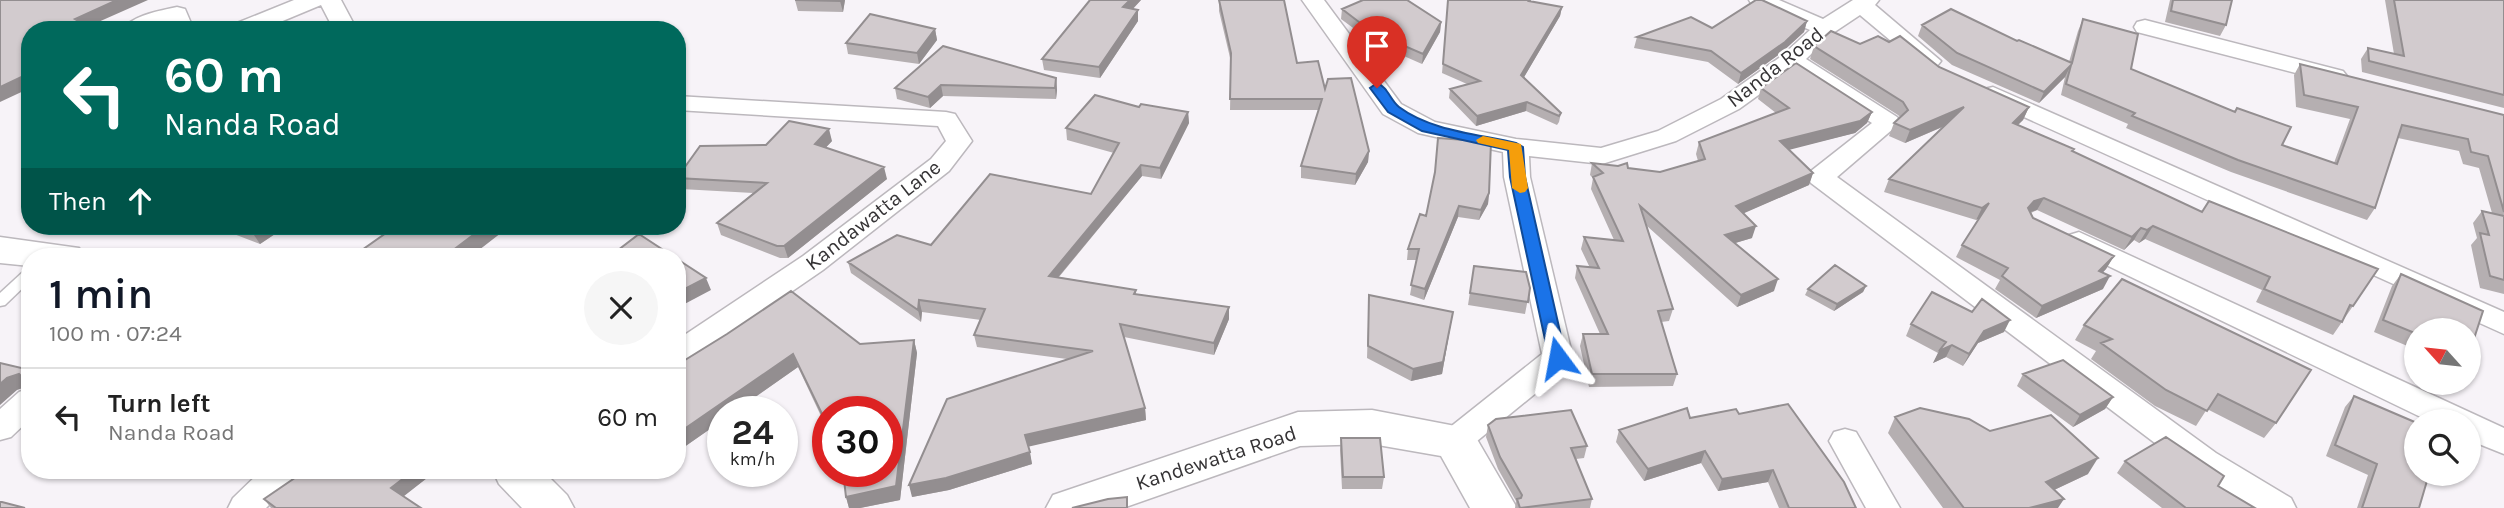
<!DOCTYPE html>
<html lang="en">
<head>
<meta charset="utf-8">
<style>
  :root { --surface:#fff; --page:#f6f6f6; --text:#222; --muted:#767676; --line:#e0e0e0; --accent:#111827 }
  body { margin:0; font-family:Karla,sans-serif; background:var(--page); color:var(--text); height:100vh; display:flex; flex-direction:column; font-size:26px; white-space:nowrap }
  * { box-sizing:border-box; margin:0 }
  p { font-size:23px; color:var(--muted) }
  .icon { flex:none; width:38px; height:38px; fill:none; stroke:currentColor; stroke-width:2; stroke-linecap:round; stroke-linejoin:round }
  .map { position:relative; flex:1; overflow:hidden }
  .details { position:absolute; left:21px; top:248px; width:665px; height:231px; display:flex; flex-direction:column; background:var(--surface); border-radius:28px; box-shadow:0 2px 5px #0004 }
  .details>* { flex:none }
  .hud { position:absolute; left:21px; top:21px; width:665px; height:214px; border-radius:28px; box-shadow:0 2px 5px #0004; background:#00695c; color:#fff; overflow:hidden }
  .needle { width:46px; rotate:297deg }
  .controls { position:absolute; left:2404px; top:318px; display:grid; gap:14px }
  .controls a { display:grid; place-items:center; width:77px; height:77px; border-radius:50%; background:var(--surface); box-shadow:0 2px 5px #0004; font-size:35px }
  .speed { position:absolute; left:707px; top:396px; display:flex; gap:14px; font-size:35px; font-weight:700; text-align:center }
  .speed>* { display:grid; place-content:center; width:91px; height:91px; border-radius:50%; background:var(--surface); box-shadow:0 2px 5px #0004; line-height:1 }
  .speed small { font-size:18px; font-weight:400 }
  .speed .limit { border:10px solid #d22; background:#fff; color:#111 }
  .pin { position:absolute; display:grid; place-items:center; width:60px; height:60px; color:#fff; margin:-72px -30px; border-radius:50% 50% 50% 0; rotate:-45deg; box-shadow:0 0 7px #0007 }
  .pin .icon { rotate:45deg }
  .me { position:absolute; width:77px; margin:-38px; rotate:347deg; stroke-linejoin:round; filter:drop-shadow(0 0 5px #0008) }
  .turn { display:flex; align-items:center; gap:24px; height:147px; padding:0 28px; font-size:32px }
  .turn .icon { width:91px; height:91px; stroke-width:2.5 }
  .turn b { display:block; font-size:49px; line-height:60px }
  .then { display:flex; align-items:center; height:66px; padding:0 28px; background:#0003; gap:14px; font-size:26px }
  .round { display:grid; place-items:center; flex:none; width:74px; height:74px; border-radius:37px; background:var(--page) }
  .headline { display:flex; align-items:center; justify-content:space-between; height:119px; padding:0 28px }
  h1 { font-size:42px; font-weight:600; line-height:52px; color:var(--accent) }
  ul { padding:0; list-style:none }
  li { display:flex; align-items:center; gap:21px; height:98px; padding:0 28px; border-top:2px solid var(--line) }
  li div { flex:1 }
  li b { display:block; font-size:26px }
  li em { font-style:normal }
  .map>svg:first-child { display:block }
</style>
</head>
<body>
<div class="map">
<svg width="2504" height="508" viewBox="0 0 2504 508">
  <rect width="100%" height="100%" fill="#f7f3f8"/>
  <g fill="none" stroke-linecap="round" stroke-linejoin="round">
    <g stroke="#bcb8bd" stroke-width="3">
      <path id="lane" d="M30,268V281L5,305L0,306V293L25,270Z"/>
    </g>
    <g stroke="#bcb8bd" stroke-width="3">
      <path id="street" d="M294,0H341L357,30H334L321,5L261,30H229L232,25Z
        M1302,0H1324L1401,104L1435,122L1516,139L1601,148L1658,131L1721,99L1783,55L1810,30L1752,5L1749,0H1779L1823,19L1853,0H1879L1875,5L1941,61L1937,66H1921L1860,15L1833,33L1806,59L1897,117L1901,122L1837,177L2216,453L2291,498L2296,508H2252L2192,471L1811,183L1807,177L1811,171L1872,123L1792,71L1739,109L1676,141L1602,164L1529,156L1530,177L1573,358L1569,366L1466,450L1455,453L1444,450L1439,441L1444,432L1542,354L1504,177L1503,152L1418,133L1383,114Z
        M177,7L185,9L194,30H171L169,23L152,30H122C133,15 159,11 177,7Z
        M2145,20L2343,71L2347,76L2343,81L2335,83L2137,32L2134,27L2137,22Z
        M1993,87L2504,312V334L1984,99L1981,94L1984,89Z
        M677,96L946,112L955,114L972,141L949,171L823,270L688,363L677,366V340L803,256L931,159L946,141L938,126L677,110Z
        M2079,232L2504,428V454L2469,440V422H2431L2069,247L2065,241L2069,235Z
        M30,388V419L11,437L0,440V409L19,392Z
        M1845,429L1856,432L1900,508H1866L1829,441L1834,432Z
        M261,471H298L294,480L266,508H228L233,498Z"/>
    </g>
    <g stroke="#bcb8bd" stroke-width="3">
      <path id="secondary" d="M0,237L79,248L84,257H30V266L0,263Z
        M1372,410L1471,429L1517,508H1470L1441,456L1372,444L1300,446L1123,508H1046L1053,495L1298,412Z
        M493,471H543L567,495L574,508H522L499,484Z"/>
    </g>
    <use href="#lane" fill="#fff" fill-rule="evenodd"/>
    <use href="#street" fill="#fff" fill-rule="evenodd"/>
    <use href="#secondary" fill="#fff" fill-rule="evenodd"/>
  </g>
  <path fill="#b5afb1" d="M795,0H845L843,12L798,11Z
    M1090,0H1141L1133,9L1138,10V21L1100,78L1044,70L1042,59Z
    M1219,0L1297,63L1325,89L1369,151L1368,162L1355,185L1301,178V166L1319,110H1230L1231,62L1219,11Z
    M1448,0L1535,2L1562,7L1560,16L1524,77L1561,113L1559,122L1557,125L1526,111L1476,126L1449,98L1450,89L1467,84L1442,73Z
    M2170,0H2232L2226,25L2220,36L2165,22Z
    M2385,0H2504V108L2362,72L2361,59L2368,48L2394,54Z
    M1342,9L1441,22L1440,32L1422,64L1372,42L1341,19Z
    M2083,19L2131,69L2282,145L2334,163L2350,119L2296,107L2294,75L2300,64L2504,115V294L2480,288L2471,245L2477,238L2473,223L2482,211L2492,213L2479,168L2463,164L2459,151L2398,138L2375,208L2367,220L2231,172L2126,128L2128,124L2061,95L2065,77L2039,103L1952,65L1918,36L1922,25L2017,41L2069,62L2078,31Z
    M1807,21L1804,32L1781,53L1738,84L1708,62L1634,48L1637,37L1712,28Z
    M935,29L937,40L919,64L848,54L846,43Z
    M1860,44L1939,67L2029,107L2023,120L2018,125L2073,151L2353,306L2333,335L2256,302L2262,290L2145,239L2139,243L2134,240L2124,250L2037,210L2031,213L2033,218L2114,256L2106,269L2102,273L2103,289L2036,318L1995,289L2000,280L1956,257L1962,245L1979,218L1976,220L1884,192L1889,179L1945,126L1905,143L1889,136L1894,123L1900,117L1898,115L1810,59L1814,46Z
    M1056,78L1057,90L1056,99L943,96L930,108L897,99L895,88Z
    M1761,88L1872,112L1867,123L1855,133L1789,149L1813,173L1809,185L1743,213L1752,238L1735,243L1774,291L1737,307L1647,226L1673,309L1669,321L1661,322L1677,374L1673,386L1589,387L1580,346L1583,334H1600L1575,278L1577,266L1590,268L1581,249L1584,237L1614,240L1591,189L1593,178L1590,175L1592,163L1660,172L1698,161L1696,154L1699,142L1776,113L1758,99Z
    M1139,107L1188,112L1189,123L1161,179L1142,176L1059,277L1136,290V294L1229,307V319L1214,355L1124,337L1145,408L1146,420L1028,446L1032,464L949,490L912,497L1067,359L977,347L974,335L981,320L922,312L921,322L851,273L848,262L931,245L1091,194L1114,153L1067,140L1066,128Z
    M832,141L825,148L887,179L788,258H780L721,235L717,223L753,193L681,189L677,178L766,145Z
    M1489,193L1488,204L1479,220L1458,217L1424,300L1410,295L1416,260H1407L1408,249L1426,216Z
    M213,226H287L260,244Z
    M585,226H619L621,231V234Z
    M1474,266L1530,288L1525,314L1468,305Z
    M2401,274L2417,331V350L2374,332L2392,286Z
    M1866,286L1863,292L1834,311L1805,295L1808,289Z
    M1369,295L1453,312L1442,374L1411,381L1367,358Z
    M1911,324L2004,332L1978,343L1963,366L1946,357L1933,363L1938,353L1906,336Z
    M2084,325L2276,423L2264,438L2207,409L2196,426L2155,406L2091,359L2096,351L2075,340Z
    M914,340L917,353L900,500L860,508H849L846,497L887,471L828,411V431L798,367L677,452V365L860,344Z
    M2023,374L2113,397L2105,409L2073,427L2017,386Z
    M2354,396L2419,508H2357L2368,475L2326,456L2345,407Z
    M1739,414L1856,508H1779L1768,482L1718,491L1701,463L1644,481L1616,442L1619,430L1690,418Z
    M1895,417L1990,431L2088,474L2054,490L2058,508H1943L1888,433Z
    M1488,425L1587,446L1584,458L1576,459L1592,499L1590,508H1515L1516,501L1498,469L1486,437Z
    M1341,438L1384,477L1382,489H1342L1340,450Z
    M2125,461L2218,486L2255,508H2162L2117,473Z
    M305,471H436L403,496L421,508H271L264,499Z"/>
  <path fill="#938e90" d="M117,0H148L87,27L89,30H76L75,19Z
    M840,0H845L843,12L840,1Z
    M1130,0H1141L1124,18L1123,7Z
    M1562,7L1560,16L1520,84L1521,75Z
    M1138,10V21L1100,78L1099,67Z
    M1807,21L1804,32L1781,53L1738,84L1741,73Z
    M1441,22L1440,32L1422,64L1423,54Z
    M935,29L937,40L919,64L917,53Z
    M2071,65L2065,77L2039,103L2044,92Z
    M30,73V88L0,102V87Z
    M1056,78L1057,90L1056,99L1055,88Z
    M941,85L943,96L930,108L928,97Z
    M1527,102L1526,111L1476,126L1477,116Z
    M1964,107L1958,120L1905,143L1910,130Z
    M2029,107L2023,120L2007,135L2013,123Z
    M1188,112L1189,123L1161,179L1160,168Z
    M1872,112L1867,123L1855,133L1777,153L1780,141Z
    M829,129L832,141L818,156L815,144Z
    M1369,151L1368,162L1355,185L1356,174Z
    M1141,165L1142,176L1050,287L1049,276Z
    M884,167L887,179L788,258L784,246Z
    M1813,173L1809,185L1733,218L1736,206Z
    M1489,193L1488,204L1479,220L1481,210Z
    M2044,198L2037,210L2027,213L2028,208L2034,201Z
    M1989,203L1983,216L1976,220L1982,208Z
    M1459,206L1458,217L1424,300L1425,289Z
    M262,226H287L260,244L252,232Z
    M485,226H510L470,257H444Z
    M1756,226L1752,238L1722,247L1725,235Z
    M2153,226L2145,239L2139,243L2147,230Z
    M2141,228L2134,240L2124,250L2132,237Z
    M2114,256L2106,269L2092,284L2099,271Z
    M2110,276L2103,289L2036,318L2042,306Z
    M706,278L711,290L677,308V293Z
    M1778,279L1774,291L1737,307L1741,295Z
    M1866,286L1863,292L1834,311L1837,304Z
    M919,300L922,312L921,322L918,310Z
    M1229,307V319L1214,355V343Z
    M1453,312L1442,374L1411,381L1413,369Z
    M2010,320L2004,332L1978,343L1963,366L1969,354L1984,331Z
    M914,340L917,353L900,500L860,508H849L846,497Z
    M1952,345L1946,357L1933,363L1939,351Z
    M793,354L798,367L735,411H723V420L677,452V434Z
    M30,371V385L22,377Z
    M19,374L29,386L17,390L0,405V384L7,378Z
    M2113,397L2105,409L2073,427L2080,415Z
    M1145,408L1146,420L1027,447L1025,435Z
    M828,417V430L824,418Z
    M1705,451L1701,463L1644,481L1648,469Z
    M1030,452L1032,464L949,490L912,497L909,485Z
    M2098,458L2088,474L2037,498L2046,482Z
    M1773,470L1768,482L1718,491L1722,479Z
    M413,471H436L399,500L391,488Z
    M2064,499L2058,508H2029Z"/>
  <path fill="#d2cbce" stroke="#938e90" stroke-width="2" d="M0,0H117L75,19L86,25L76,30H30V50L25,52L30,54V73L0,87Z
    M795,0H840V1Z
    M1090,0H1130L1123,7L1138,10L1099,67L1042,59Z
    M1219,0H1284L1297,63L1318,61L1325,89L1328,79L1351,78L1369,151L1356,174L1301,166L1322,99H1230L1231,53Z
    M1363,0H1407L1441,22L1423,54L1372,32L1342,9Z
    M1448,0H1530L1529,1L1562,7L1521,75L1561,113L1559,116L1527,102L1477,116L1450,89L1480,81L1443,64Z
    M1756,0H1762L1807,21L1785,42L1741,73L1711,51L1637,37L1691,17L1712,28Z
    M2173,0H2232L2226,25L2171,11Z
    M2394,0H2504V95L2369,61L2368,48L2404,56Z
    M1951,9L2017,41L2019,40L2072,63L2083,19L2138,34L2131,69L2235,112L2237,108L2291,127L2282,145L2337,164L2358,107L2304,95L2300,64L2504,115V212L2488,156L2471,152L2468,139L2402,125L2375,208L2238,160L2132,116L2135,113L2066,84L2071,65L2044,92L1957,53L1922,25Z
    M870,14L935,29L917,53L846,43Z
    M1831,31L1860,44L1878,36L1889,42L1900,36L1939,67L2029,107L2013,123L2074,149L2072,151L2202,212L2209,201L2378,269L2353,306L2350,305L2342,322L2264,289L2270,277L2153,226L2147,230L2141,228L2132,237L2044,198L2034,201L2028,208L2033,218L2114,256L2099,271L2110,276L2042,306L2002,276L2008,268L1962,245L1989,203L1982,208L1889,179L1964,107L1910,130L1894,123L1908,110L1903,102L1814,46Z
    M943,46L1056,78L1055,88L941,85L928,97L895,88Z
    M1796,63L1872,112L1860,121L1780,141L1813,173L1736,206L1756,226L1725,235L1778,279L1741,295L1640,206L1673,309L1658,311L1677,374H1592L1583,334H1608L1577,266L1599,268L1584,237L1623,241L1593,177L1603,173L1592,163L1618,166L1627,163L1628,168L1660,172L1705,159L1699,142L1789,108L1761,88Z
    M1095,95L1139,107L1141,104L1188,112L1160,168L1141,165L1049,276L1136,290L1134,294L1229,307L1214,343L1120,324L1145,408L1025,435L1030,452L946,478L909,485L947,399L1093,351L974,335L985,309L919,300L918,310L848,262L897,235L931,245L990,174L1091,194L1119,143L1066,128Z
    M789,121L829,129L815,144L884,167L784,246H777L717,223L767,183L677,178L700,146L766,145Z
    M1438,138L1491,142L1489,193L1481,210L1459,206L1425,289L1411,285L1419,249H1408L1420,214L1426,216L1435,172Z
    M2482,211L2504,216V280L2490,276L2480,233L2489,235Z
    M236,226H262L252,232Z
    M396,226H485L444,257H352Z
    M639,234L674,257H609Z
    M677,259L706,278L677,293Z
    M1835,265L1866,286L1837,304L1808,289Z
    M1474,266L1526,272L1530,288L1528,302L1470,293Z
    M2401,274L2483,311L2469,354V331H2417V334L2383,320Z
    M2122,279L2311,370L2276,423L2218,394L2207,411L2166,390L2101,343L2112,339L2084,325Z
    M791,291L860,344L914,340L896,486L846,497L843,471H887V411H828V417L824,418L793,354L677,434V365L727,334Z
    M1932,292L1972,312L1982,299L2010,320L1984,331L1969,354L1952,345L1939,351L1946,342L1911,324Z
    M1369,295L1453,312L1443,362L1413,369L1368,346Z
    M2063,360L2113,397L2080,415L2023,374Z
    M0,363L30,370V371L22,377L19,374L7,378L0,384Z
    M2354,396L2417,423V474H2429L2419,508H2362L2377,464L2335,445Z
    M1788,404L1844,482L1856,508H1789L1773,470L1722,479L1705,451L1648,469L1619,430L1687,408L1690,418L1736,409L1739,414Z
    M1920,408L1969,419L1990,431L2051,415L2098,458L2046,482L2064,499L2029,508H1964L1895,417Z
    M1571,410L1587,446L1571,448L1592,499L1520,508L1517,499L1521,498L1522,495L1500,457L1488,425L1496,419Z
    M2166,437L2224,476L2218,486L2255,508H2186L2125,461Z
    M1341,438H1380L1384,477H1343Z
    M305,471H413L391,488L421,508H276L264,499Z
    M1127,497V508H1072L1108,499Z
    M0,502H2L25,508H0Z"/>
  <path fill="#1a73e8" stroke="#114b97" stroke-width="2" d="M1377,83C1388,87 1390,100 1399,107C1431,131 1478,134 1516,143L1523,147L1525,177L1566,358L1564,362L1558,364L1549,358L1510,177L1508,150L1422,131L1388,112L1370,88Z"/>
  <path fill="#f59e0b" d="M1483,136L1521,144L1528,188L1525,192L1520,193L1512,188L1509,150L1478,143L1476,140Z"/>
  <g text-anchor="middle" stroke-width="5" stroke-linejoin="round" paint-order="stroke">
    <g font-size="21" fill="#353335" stroke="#fff">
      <text transform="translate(1775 67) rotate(-38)" y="7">Nanda Road</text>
      <text transform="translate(873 215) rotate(-38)" y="7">Kandawatta Lane</text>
      <text transform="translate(1216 458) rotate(-18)" y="7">Kandewatta Road</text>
    </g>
  </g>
</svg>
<div class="controls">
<a><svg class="needle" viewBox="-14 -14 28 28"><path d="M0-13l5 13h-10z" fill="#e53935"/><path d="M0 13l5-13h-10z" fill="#767676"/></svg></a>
<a><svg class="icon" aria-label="search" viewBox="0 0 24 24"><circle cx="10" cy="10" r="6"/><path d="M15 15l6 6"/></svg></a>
</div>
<div class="speed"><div>24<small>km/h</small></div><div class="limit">30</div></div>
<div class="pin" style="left:1377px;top:88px;background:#d93025"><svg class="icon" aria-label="arrive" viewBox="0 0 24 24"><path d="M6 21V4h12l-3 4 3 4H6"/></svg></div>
<svg class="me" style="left:1558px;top:358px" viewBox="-20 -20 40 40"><path d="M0-17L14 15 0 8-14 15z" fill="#1a73e8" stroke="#fff" stroke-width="4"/></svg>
<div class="hud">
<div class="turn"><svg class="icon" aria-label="left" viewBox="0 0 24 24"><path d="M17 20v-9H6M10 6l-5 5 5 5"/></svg><div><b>60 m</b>Nanda Road</div></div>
<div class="then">Then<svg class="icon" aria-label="ahead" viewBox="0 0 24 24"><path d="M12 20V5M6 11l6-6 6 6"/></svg></div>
</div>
<section class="details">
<div class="headline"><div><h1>1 min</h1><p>100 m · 07:24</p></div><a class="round"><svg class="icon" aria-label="close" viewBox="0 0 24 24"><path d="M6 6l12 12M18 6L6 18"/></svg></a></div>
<ul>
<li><svg class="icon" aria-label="left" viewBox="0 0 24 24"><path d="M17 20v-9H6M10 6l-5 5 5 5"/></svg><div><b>Turn left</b><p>Nanda Road</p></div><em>60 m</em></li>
</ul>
</section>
</div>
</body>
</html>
